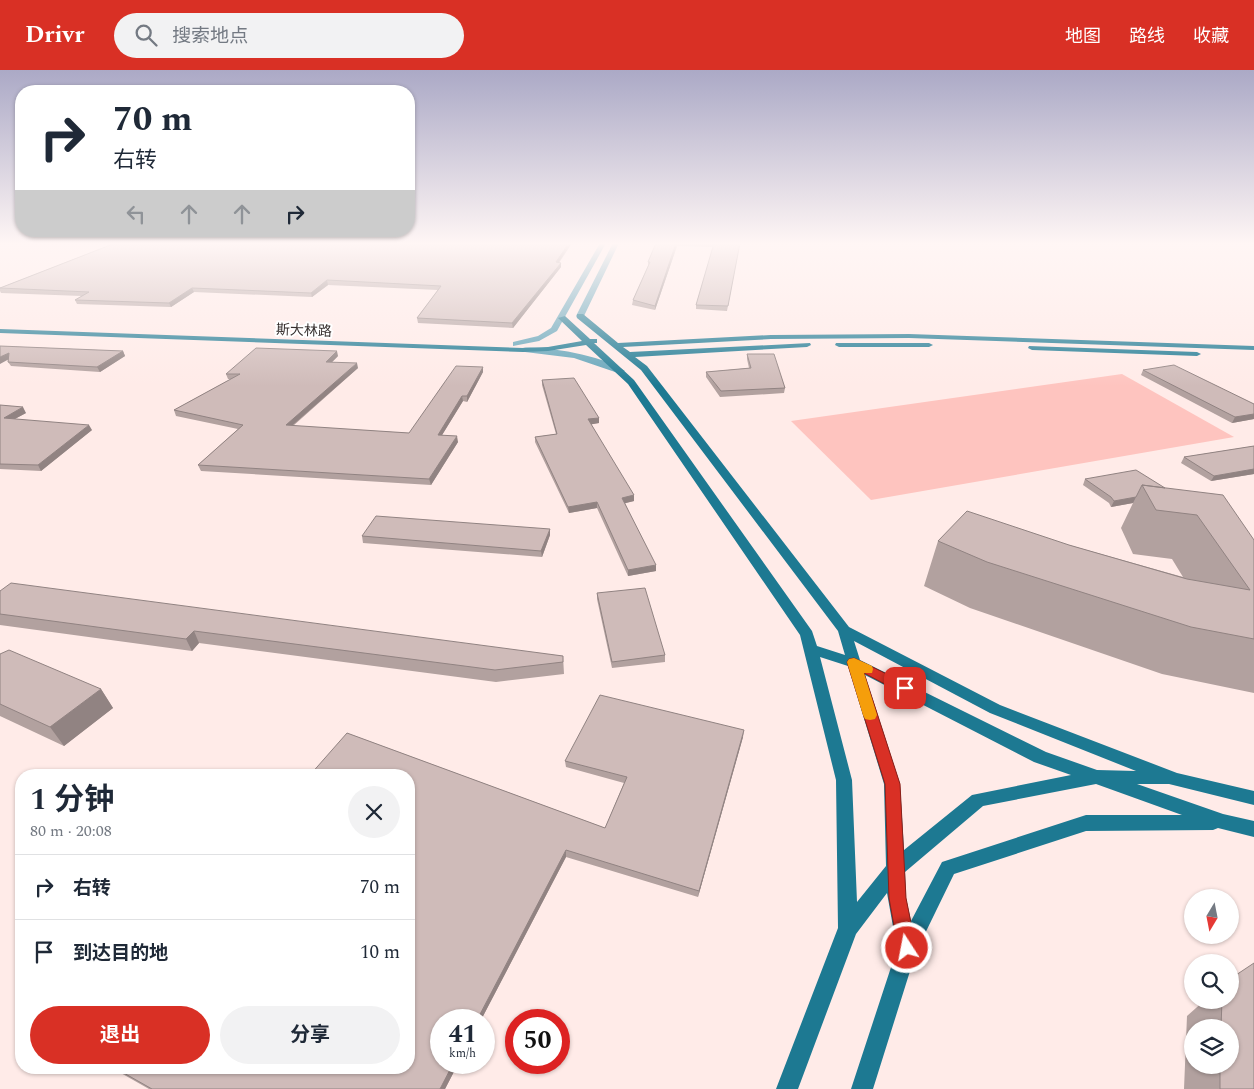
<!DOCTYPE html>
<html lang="zh">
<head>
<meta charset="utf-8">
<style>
  :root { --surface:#fff; --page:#f2f2f3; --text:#1f2937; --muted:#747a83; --line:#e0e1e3; --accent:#d93025 }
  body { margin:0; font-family:Spectral,"Noto Sans SC",serif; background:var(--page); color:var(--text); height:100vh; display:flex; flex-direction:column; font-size:19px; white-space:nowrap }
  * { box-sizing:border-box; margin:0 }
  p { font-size:16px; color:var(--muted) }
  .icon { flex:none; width:28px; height:28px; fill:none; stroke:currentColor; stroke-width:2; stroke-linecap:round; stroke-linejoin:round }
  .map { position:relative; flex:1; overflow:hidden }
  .sheet { position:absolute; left:15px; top:699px; width:400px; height:305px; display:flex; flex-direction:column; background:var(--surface); border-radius:20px; box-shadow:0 1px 4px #0004 }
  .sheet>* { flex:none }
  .top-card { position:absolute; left:15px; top:15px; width:400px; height:152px; border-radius:20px; box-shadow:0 1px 4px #0004; background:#fff; color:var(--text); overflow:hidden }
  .needle { width:32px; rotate:190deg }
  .controls { position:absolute; left:1184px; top:819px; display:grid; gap:10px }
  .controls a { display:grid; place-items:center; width:55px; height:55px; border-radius:50%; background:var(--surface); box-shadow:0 1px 4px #0004; font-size:25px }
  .speed { position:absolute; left:430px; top:939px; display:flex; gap:10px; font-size:25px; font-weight:700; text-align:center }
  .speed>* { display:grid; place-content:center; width:65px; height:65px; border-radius:50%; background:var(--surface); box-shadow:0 1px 4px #0004; line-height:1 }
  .speed small { font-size:12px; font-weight:400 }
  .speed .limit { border:8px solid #d22; background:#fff; color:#111 }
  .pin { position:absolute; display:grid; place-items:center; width:42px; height:42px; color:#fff; margin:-21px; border-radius:10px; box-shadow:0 2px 8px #0006 }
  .me { position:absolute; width:55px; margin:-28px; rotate:349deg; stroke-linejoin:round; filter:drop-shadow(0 0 4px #0008) }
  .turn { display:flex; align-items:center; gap:18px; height:105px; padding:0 15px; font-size:22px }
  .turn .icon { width:65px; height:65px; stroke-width:2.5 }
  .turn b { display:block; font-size:35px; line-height:42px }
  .lanes { display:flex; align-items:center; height:48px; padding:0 15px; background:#0003; justify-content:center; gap:25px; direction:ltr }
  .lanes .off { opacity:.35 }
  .round { display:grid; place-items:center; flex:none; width:52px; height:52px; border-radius:26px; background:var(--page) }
  .summary { display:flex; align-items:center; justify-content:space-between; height:85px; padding:0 15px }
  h1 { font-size:30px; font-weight:700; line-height:38px }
  .primary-button { display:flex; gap:10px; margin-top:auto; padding:10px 15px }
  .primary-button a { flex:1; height:58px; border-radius:30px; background:var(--accent); color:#fff; font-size:20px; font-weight:700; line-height:58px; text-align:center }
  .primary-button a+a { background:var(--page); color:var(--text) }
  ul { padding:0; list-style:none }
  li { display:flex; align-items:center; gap:15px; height:65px; padding:0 15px; border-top:1px solid var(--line) }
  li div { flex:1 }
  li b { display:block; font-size:19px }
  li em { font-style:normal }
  header { display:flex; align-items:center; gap:30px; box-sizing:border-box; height:70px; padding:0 25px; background:var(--accent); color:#fff }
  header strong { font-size:24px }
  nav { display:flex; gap:28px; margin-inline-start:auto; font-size:18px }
  .search { width:350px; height:45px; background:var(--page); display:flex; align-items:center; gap:12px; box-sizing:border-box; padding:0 18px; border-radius:28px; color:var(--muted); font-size:19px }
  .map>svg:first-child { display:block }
</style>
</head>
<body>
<header>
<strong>Drivr</strong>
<div class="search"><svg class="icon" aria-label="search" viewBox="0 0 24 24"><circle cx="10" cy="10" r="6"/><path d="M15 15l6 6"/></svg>搜索地点</div>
<nav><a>地图</a><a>路线</a><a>收藏</a></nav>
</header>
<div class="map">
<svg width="1254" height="1019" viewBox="0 0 1254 1019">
  <rect width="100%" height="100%" fill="#ffebe8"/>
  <path fill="#fec4bf" d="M1122,304L1234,367L871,430L791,351Z"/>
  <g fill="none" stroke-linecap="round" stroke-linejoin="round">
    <path fill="#61a3b8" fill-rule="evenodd" d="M600,173H606L557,261L539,271L513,276V272L538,266L551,258Z
      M613,173H619L584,246L577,248L576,246Z
      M522,278C544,275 608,287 625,301L618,303L574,288L525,282H522Z"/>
    <path fill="#1d7992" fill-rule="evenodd" d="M577,244H583L618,273L771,265L909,264L1254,276V280L909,268L771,269L623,277L630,282L810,273L811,275L807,277L635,287L647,296L849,557L1000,635L1177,703L1254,721V735L1169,714H1137L1223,744L1254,751V767L1218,758L1213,760L1086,761L954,804L916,882L873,1019H851L897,879L887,823L856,864L798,1019H776L838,858L836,710L800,565L628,314L586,275L548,281L523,282L0,263V259L523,278L548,277L582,271L558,248L565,246L590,269H597V273H594L634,310L812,561L817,576L845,585L838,561L641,300L577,248ZM854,571L990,643L1136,701L1097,700L1046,682L860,590ZM820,587L848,596L884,714L886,796L857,832L852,710ZM865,605L1034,692L1071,705L972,725L904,780L900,714ZM1096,714L1182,745H1086L942,792L911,851L906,828L905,802L983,736Z
      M836,273H929L933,275L929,277H839L835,275Z
      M1029,276L1197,282L1201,284L1197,286L1032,280L1028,278Z"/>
  </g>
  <path fill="#b2a19f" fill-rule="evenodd" d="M110,173H572L559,193L561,197L513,258L418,253L417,248L438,220L328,215L312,227L194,222L171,237L77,234L75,230L82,226L1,223L0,221V218L110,175Z
    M656,173H740L727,241L696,239V235L713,177L677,176L655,240L632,235L633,230L648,196V192Z
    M0,276L123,281L125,286L100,302L11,296L8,292V290Z
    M747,284L785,318L784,323L720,327L706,307V302L749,298L747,289Z
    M338,286L332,292L358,298L293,356L409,363L483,297V302L467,332L463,331L442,365L458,372L431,415L201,401L198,395L238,359L176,346L174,340L231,309H228L226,304Z
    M1143,300L1254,334V349L1232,353L1141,305Z
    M542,310L599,348V353L591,354L634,431L625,433L656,501L628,506L597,438L569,443L535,372V367L556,364L542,315Z
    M0,335L26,343L15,349L92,360L41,401L0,399Z
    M1254,376V404L1211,411L1181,393L1184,387Z
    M1085,409L1165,418L1254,470V623L1162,604L970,538L924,516L938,471L1069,475L1183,507L1172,489L1133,484L1121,458L1133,433L1111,437L1109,433L1083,415Z
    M550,465L542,487L363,473L362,466Z
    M0,521L563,586L564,604L496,612L199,573L192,581L0,555Z
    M597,523L665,585V592L612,598L597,529Z
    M0,584L101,619L113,638L64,676L0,646Z
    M347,663L605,758L624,713L566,697L565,691L743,667L698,827L566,787L481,950H441L459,992L445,1019H149L112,998H409Z
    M1205,930H1230L1254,1019H1184L1187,946ZM1192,958H1230V995H1192Z"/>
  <path fill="#918382" d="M569,173H572L556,196V192Z
    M676,173L677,176L655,240V236Z
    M561,193V197L513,258L512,253Z
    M327,210L328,215L312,227L311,223Z
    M192,218L194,222L171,237L169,233Z
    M123,281L125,286L100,302L97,297Z
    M337,281L338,286L327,297L326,292Z
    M9,283L11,288L0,294V287Z
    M357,293L358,298L287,360L286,355Z
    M483,297V302L467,332V326Z
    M462,326L463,331L439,370L438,365Z
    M23,337L26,343L7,353L4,348Z
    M1254,344V349L1232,353L1235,347Z
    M599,348V353L588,355V349Z
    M89,355L92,360L41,401L38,395Z
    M457,366L458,372L431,415L429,409Z
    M1254,399V404L1211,411L1214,406Z
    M634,425V431L622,434V428Z
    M1136,427L1133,433L1111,437L1114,431Z
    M597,432V438L569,443L568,437Z
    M550,459V465L542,487L541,481Z
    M656,495V501L628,506V500Z
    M194,561L199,573L192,581L186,569Z
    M101,619L113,638L64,676L50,657Z
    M744,660L743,667L698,827L699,821Z
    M566,780V787L481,950H477Z
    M454,992H459L445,1019H440Z"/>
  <path fill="#cfbbb9" stroke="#918382" d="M110,173H569L556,192L561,193L512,253L417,248L441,216L327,210L311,223L192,218L169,233L75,230L89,222L0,218L113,174H110Z
    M656,173H676L655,236L633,230L650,192H648Z
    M714,173H740L728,236L696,235Z
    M0,276L123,281L97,297L8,292L9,283L0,287Z
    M256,278L337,281L326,292L357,293L286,355L409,363L456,296L483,297L467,326H462L438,365L457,366L429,409L198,395L243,355L174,340L240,304H226Z
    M747,284H774L785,318L721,321L706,302L751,298Z
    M1174,295L1254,334V344L1235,347L1143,300Z
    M574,308L599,348L588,349L634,425L622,428L656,495L628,500L597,432L568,437L535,367L557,364L542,310Z
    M0,335L23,337L4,348L89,355L38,395L0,394Z
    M1254,376V399L1214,406L1184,387Z
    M1136,400L1165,418L1142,415L1136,427L1114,431L1111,427L1085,409Z
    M1142,415L1223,425L1254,470V569L1191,557L987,492L938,471L967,441L1069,475L1187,509L1250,520L1197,445L1156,440Z
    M376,446L550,459L541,481L362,466Z
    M11,513L563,586V592L495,600L194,561L186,569L0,544V521Z
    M645,518L665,585L612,592L597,523Z
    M9,580L101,619L50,657L0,634V584Z
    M600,625L744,660L699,821L566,780L477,950H441V992H454L440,1019H152L115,998H409V705H310L347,663L605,758L627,707L565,691Z
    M1254,893V1019H1220V995H1230V958H1221L1222,930H1230V909Z"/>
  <linearGradient id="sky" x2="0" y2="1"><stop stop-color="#aba9c6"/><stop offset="0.55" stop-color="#fff6f5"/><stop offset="1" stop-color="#fff6f5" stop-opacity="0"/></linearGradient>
  <rect width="1254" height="316" fill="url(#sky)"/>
  <path fill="#d93025" stroke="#8d1f18" d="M854,588L909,615L911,618L909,622H900L864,603L900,714L906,828L916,878L913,885L907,888L900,885L898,878L889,828L885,714L847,592L849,589Z"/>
  <path fill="#f59e0b" d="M854,588L872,596L873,599L872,603H864L877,645L875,649L870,650L865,649L863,645L847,592L849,589Z"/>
  <g text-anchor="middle" stroke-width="4" stroke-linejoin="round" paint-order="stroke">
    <g font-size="14" fill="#352e2d" stroke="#fff">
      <text transform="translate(304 260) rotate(2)" y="5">斯大林路</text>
    </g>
  </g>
</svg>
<div class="controls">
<a><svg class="needle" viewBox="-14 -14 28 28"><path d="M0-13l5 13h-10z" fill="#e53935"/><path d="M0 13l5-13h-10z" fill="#747a83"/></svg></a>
<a><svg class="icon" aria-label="search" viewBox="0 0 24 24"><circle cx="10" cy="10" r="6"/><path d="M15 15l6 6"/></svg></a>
<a><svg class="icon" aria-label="layers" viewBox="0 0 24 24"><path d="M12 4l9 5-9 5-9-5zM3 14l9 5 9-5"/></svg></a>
</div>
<div class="speed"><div>41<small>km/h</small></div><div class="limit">50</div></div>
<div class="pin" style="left:905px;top:618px;background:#d93025"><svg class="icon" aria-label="arrive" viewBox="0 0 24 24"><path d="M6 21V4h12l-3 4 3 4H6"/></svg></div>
<svg class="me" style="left:907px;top:878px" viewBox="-20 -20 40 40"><circle r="17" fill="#d93025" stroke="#fff" stroke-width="3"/><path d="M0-11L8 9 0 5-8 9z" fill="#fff"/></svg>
<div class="top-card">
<div class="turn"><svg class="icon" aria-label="right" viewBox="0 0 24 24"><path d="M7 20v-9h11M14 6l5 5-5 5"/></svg><div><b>70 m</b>右转</div></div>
<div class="lanes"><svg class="icon off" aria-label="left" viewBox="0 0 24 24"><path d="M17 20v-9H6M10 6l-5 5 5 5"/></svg><svg class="icon off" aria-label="ahead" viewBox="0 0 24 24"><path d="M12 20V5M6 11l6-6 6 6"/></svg><svg class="icon off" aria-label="ahead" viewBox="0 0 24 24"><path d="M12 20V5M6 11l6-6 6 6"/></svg><svg class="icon" aria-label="right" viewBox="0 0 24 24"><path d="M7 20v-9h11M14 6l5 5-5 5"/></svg></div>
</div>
<section class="sheet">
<div class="summary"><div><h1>1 分钟</h1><p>80 m · 20:08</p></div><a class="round"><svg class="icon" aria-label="close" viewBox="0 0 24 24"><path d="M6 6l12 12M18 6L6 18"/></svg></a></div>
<ul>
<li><svg class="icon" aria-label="right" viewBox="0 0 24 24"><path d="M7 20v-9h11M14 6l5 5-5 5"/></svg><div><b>右转</b></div><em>70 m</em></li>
<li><svg class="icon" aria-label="arrive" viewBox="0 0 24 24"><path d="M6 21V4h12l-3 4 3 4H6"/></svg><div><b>到达目的地</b></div><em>10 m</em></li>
</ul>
<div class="primary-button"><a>退出</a><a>分享</a></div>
</section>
</div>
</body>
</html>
